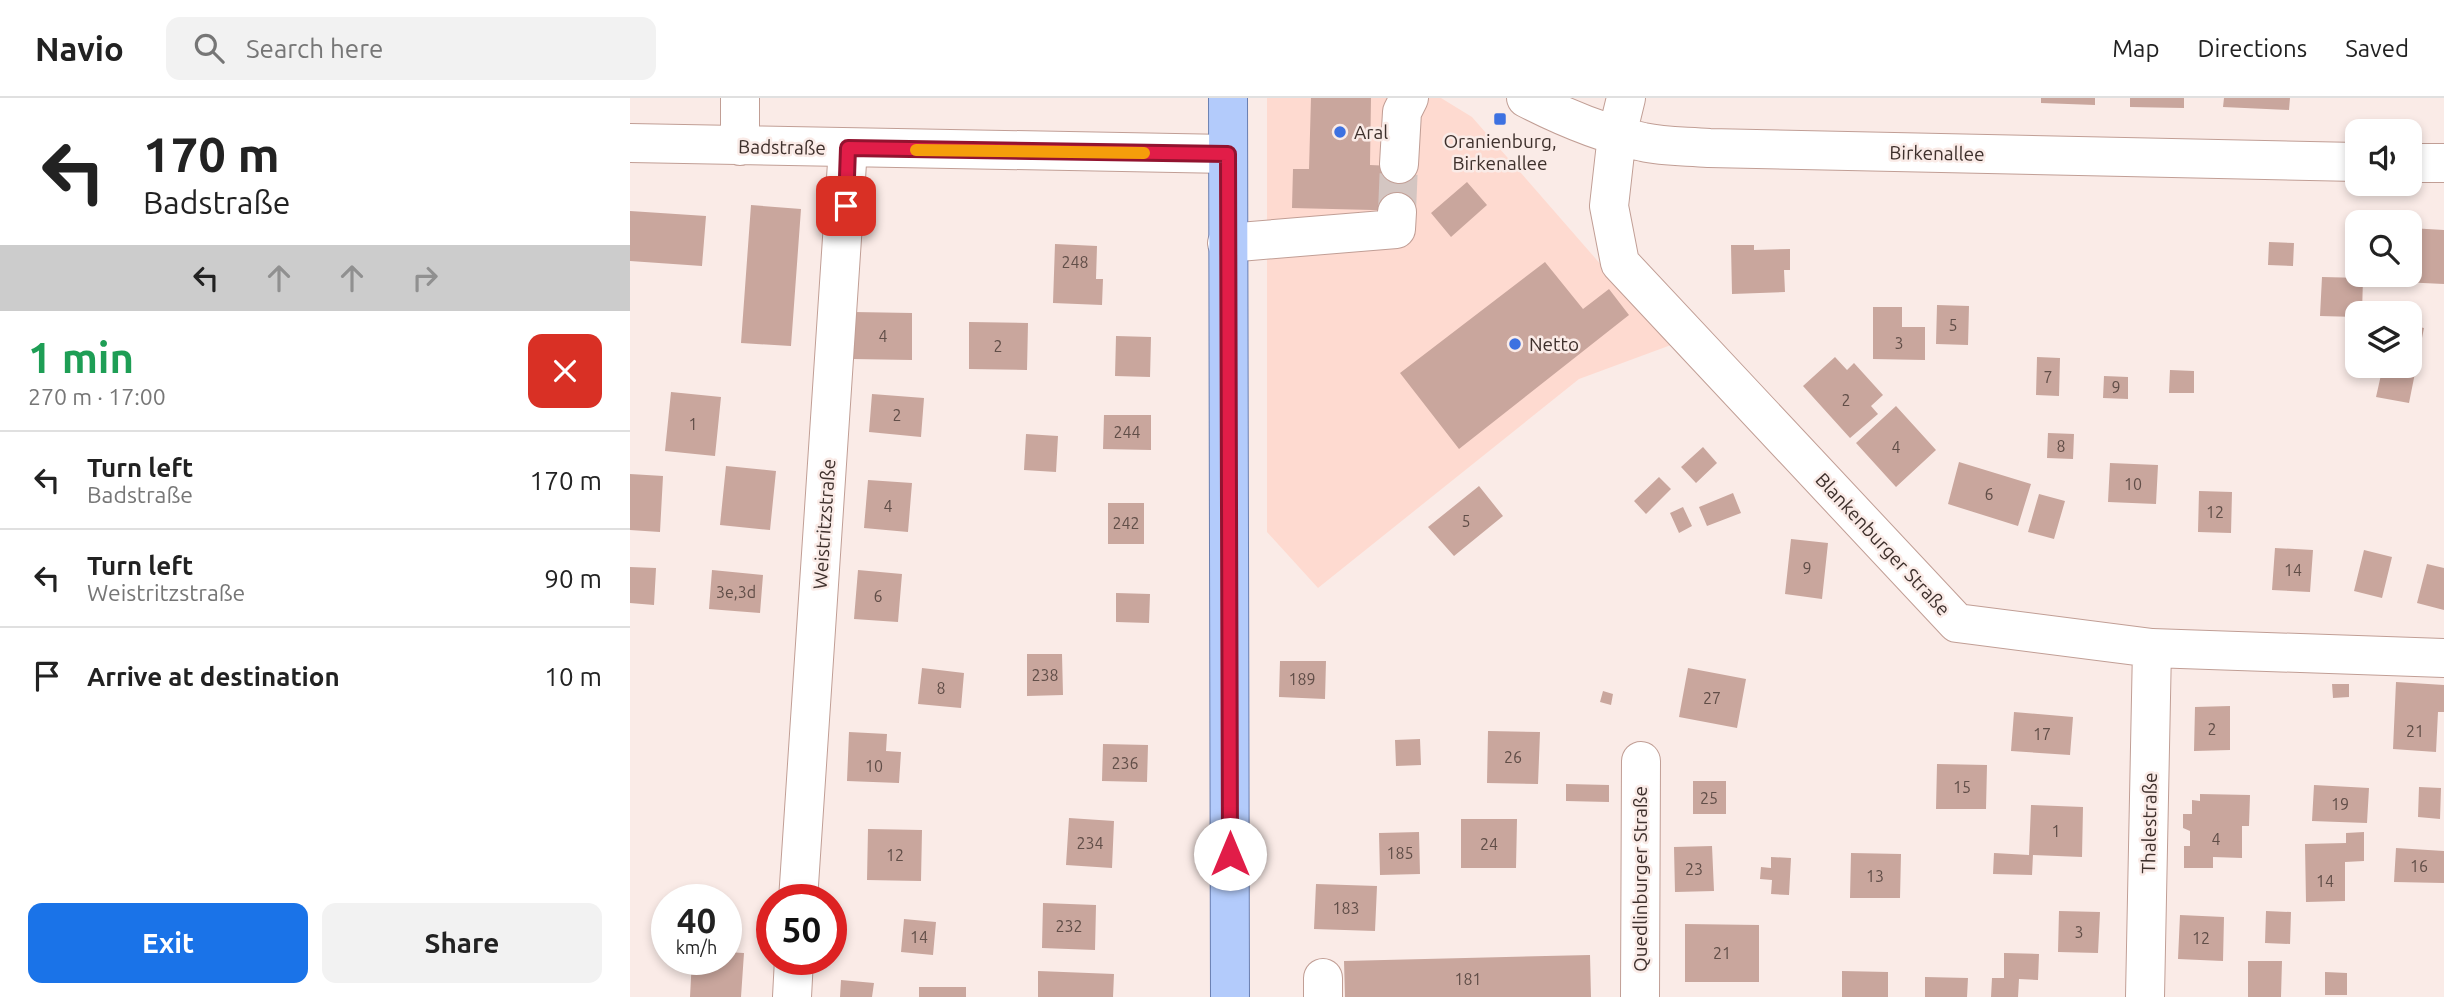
<!DOCTYPE html>
<html lang="en">
<head>
<meta charset="utf-8">
<style>
  :root { --surface:#fff; --page:#f2f2f2; --text:#222; --muted:#767676; --line:#e0e0e0; --accent:#1a73e8 }
  body { margin:0; font-family:Ubuntu,sans-serif; background:var(--page); color:var(--text); height:100vh; display:flex; flex-direction:column; font-size:26px; white-space:nowrap }
  * { box-sizing:border-box; margin:0 }
  p { font-size:23px; color:var(--muted) }
  .icon { flex:none; width:38px; height:38px; fill:none; stroke:currentColor; stroke-width:2; stroke-linecap:round; stroke-linejoin:round }
  .map { position:relative; flex:1; overflow:hidden }
  .drawer { display:flex; flex-direction:column; background:var(--surface); width:630px }
  .drawer>* { flex:none }
  .top-card { background:#fff; color:var(--text); overflow:hidden }
  .buttons { position:absolute; left:1715px; top:21px; display:grid; gap:14px }
  .buttons a { display:grid; place-items:center; width:77px; height:77px; border-radius:14px; background:var(--surface); box-shadow:0 4px 10px #0003; font-size:35px }
  .speed { position:absolute; left:21px; top:786px; display:flex; gap:14px; font-size:35px; font-weight:700; text-align:center }
  .speed>* { display:grid; place-content:center; width:91px; height:91px; border-radius:50%; background:var(--surface); box-shadow:0 4px 10px #0003; line-height:1 }
  .speed small { font-size:18px; font-weight:400 }
  .speed .limit { border:10px solid #d22; background:#fff; color:#111 }
  .pin { position:absolute; display:grid; place-items:center; width:60px; height:60px; color:#fff; margin:-30px; border-radius:14px; box-shadow:0 4px 10px #0006 }
  .me { position:absolute; width:77px; margin:-38px; rotate:0deg; stroke-linejoin:round; filter:drop-shadow(0 0 5px #0008) }
  .turn { display:flex; align-items:center; gap:24px; height:147px; padding:0 28px; font-size:32px }
  .turn .icon { width:91px; height:91px; stroke-width:2.5 }
  .turn b { display:block; font-size:49px; line-height:60px }
  .lanes { display:flex; align-items:center; height:66px; padding:0 28px; background:#0003; justify-content:center; gap:35px; direction:ltr }
  .lanes .off { opacity:.35 }
  .round { display:grid; place-items:center; flex:none; width:74px; height:74px; border-radius:14px; background:var(--page) }
  .summary { display:flex; align-items:center; justify-content:space-between; height:119px; padding:0 28px }
  h1 { font-size:42px; font-weight:600; line-height:52px; color:#1e9e55 }
  .button { display:flex; gap:14px; margin-top:auto; padding:14px 28px }
  .button a { flex:1; height:80px; border-radius:14px; background:var(--accent); color:#fff; font-size:28px; font-weight:600; line-height:80px; text-align:center }
  .button a+a { background:var(--page); color:var(--text) }
  ul { padding:0; list-style:none }
  li { display:flex; align-items:center; gap:21px; height:98px; padding:0 28px; border-top:2px solid var(--line) }
  li div { flex:1 }
  li b { display:block; font-size:26px }
  li em { font-style:normal }
  header { display:flex; align-items:center; gap:42px; box-sizing:border-box; height:98px; padding:0 35px; background:var(--surface); border-bottom:2px solid var(--line) }
  header strong { font-size:33px }
  nav { display:flex; gap:38px; margin-inline-start:auto; font-size:24px }
  .search { width:490px; height:63px; background:var(--page); display:flex; align-items:center; gap:18px; box-sizing:border-box; padding:0 24px; border-radius:14px; color:var(--muted); font-size:26px }
  main { display:flex; flex:1; min-height:0 }
  .map>svg:first-child { display:block }
</style>
</head>
<body>
<header>
<strong>Navio</strong>
<div class="search"><svg class="icon" aria-label="search" viewBox="0 0 24 24"><circle cx="10" cy="10" r="6"/><path d="M15 15l6 6"/></svg>Search here</div>
<nav><a>Map</a><a>Directions</a><a>Saved</a></nav>
</header>
<main>
<section class="drawer">
<div class="top-card">
<div class="turn"><svg class="icon" aria-label="left" viewBox="0 0 24 24"><path d="M17 20v-9H6M10 6l-5 5 5 5"/></svg><div><b>170 m</b>Badstraße</div></div>
<div class="lanes"><svg class="icon" aria-label="left" viewBox="0 0 24 24"><path d="M17 20v-9H6M10 6l-5 5 5 5"/></svg><svg class="icon off" aria-label="ahead" viewBox="0 0 24 24"><path d="M12 20V5M6 11l6-6 6 6"/></svg><svg class="icon off" aria-label="ahead" viewBox="0 0 24 24"><path d="M12 20V5M6 11l6-6 6 6"/></svg><svg class="icon off" aria-label="right" viewBox="0 0 24 24"><path d="M7 20v-9h11M14 6l5 5-5 5"/></svg></div>
</div>
<div class="summary"><div><h1>1 min</h1><p>270 m · 17:00</p></div><a class="round" style="background:#d93025;color:#fff"><svg class="icon" aria-label="close" viewBox="0 0 24 24"><path d="M6 6l12 12M18 6L6 18"/></svg></a></div>
<ul>
<li><svg class="icon" aria-label="left" viewBox="0 0 24 24"><path d="M17 20v-9H6M10 6l-5 5 5 5"/></svg><div><b>Turn left</b><p>Badstraße</p></div><em>170 m</em></li>
<li><svg class="icon" aria-label="left" viewBox="0 0 24 24"><path d="M17 20v-9H6M10 6l-5 5 5 5"/></svg><div><b>Turn left</b><p>Weistritzstraße</p></div><em>90 m</em></li>
<li><svg class="icon" aria-label="arrive" viewBox="0 0 24 24"><path d="M6 21V4h12l-3 4 3 4H6"/></svg><div><b>Arrive at destination</b></div><em>10 m</em></li>
</ul>
<div class="button"><a>Exit</a><a>Share</a></div>
</section>
<div class="map">
<svg width="1814" height="899" viewBox="0 0 1814 899">
  <rect width="100%" height="100%" fill="#faebe7"/>
  <path fill="#fedad0" d="M637,0H811L842,19L1041,247L949,281L688,490L637,434Z"/>
  <path fill="#c9a69d" d="M681,0H741L740,67L784,69L783,113L662,110L663,71H679Z
    M1411,0H1465V7L1411,5Z
    M1500,0H1554V10L1500,9Z
    M1594,0H1660L1659,12L1593,9Z
    M837,84L857,107L821,139L801,115Z
    M121,107L171,111L161,248L111,245Z
    M0,113L76,118L72,168L0,163Z
    M1780,130L1814,132V186L1772,184L1773,177H1780Z
    M1639,144L1664,145L1663,168L1638,167Z
    M425,146L467,148L466,181H473L472,207L423,205Z
    M1101,147H1124V152L1160,151V172H1154L1155,194L1102,196Z
    M915,164L953,211L979,191L999,217L829,351L770,275Z
    M1692,179L1733,180L1732,215H1727V219L1690,218Z
    M1307,207L1339,208L1338,247L1306,246Z
    M1243,209H1272V229H1295V262L1243,261Z
    M224,214L282,215V262L223,261Z
    M339,224L398,225L397,272L339,271Z
    M1780,227L1794,230L1779,305L1746,299L1753,268H1780Z
    M486,238L521,239L520,279L485,278Z
    M1205,259L1217,272L1224,265L1253,297L1241,308L1248,316L1220,340L1173,288Z
    M1407,259L1430,260L1429,298L1406,297Z
    M1540,272L1564,273V295H1539Z
    M1474,278L1498,279V301L1473,300Z
    M41,294L91,299L85,358L35,353Z
    M242,296L294,300L291,339L239,334Z
    M1266,308L1306,352L1266,389L1226,345Z
    M474,317H521V352L473,351Z
    M1418,335L1444,336L1443,361L1417,360Z
    M396,336L428,338L426,374L394,372Z
    M1073,349L1087,365L1066,385L1051,369Z
    M1329,364L1401,386L1388,428L1318,406Z
    M1480,365L1528,367L1526,406L1478,404Z
    M96,368L146,373L140,432L90,427Z
    M0,376L33,378L30,434L0,432Z
    M1029,379L1041,391L1016,416L1004,403Z
    M238,382L282,385L278,434L234,430Z
    M849,388L873,418L824,458L798,429Z
    M1569,393L1602,394L1601,435L1568,434Z
    M1103,395L1111,415L1077,428L1069,409Z
    M1409,396L1435,403L1424,441L1398,434Z
    M478,405H514V446H478Z
    M1053,409L1062,428L1049,435L1040,415Z
    M1161,441L1198,445L1192,501L1155,496Z
    M1645,450L1683,452L1680,494L1642,492Z
    M1734,452L1762,459L1752,500L1724,493Z
    M1797,466L1814,470V512L1787,505Z
    M0,469L26,470L24,507L0,505Z
    M82,472L133,477L130,515L79,511Z
    M228,472L272,476L268,524L224,521Z
    M486,495L520,496L519,525L486,524Z
    M397,556H432L433,597L397,598Z
    M650,563H696L695,601L649,599Z
    M292,570L334,575L331,610L288,606Z
    M1058,570L1116,581L1107,630L1049,619Z
    M1766,584L1814,587V614H1808L1806,654L1763,651Z
    M1702,586H1719V599L1703,600Z
    M973,593L983,596L981,607L970,604Z
    M1600,608V652L1564,653L1565,609Z
    M1384,614L1443,619L1440,657L1381,653Z
    M858,633L910,634L908,686L857,685Z
    M219,634L257,636L256,653L271,654L269,685L217,683Z
    M790,641L791,667L766,668L765,642Z
    M473,646L518,647L517,684L472,683Z
    M1307,666L1357,667L1356,711H1306Z
    M1063,683H1096V716H1063Z
    M936,686L979,687V704L936,703Z
    M1684,687L1739,690L1737,725L1682,723Z
    M1789,689L1811,690L1810,721L1788,719Z
    M1570,696L1620,697L1619,728H1612V760L1583,759V770H1554V748H1560V733L1553,730V716H1562V702L1570,703Z
    M1401,707L1453,709L1452,759L1403,757L1402,777L1363,776L1364,755L1399,757Z
    M439,720L484,723L482,770L436,767Z
    M831,721H887L886,770H831Z
    M238,731L292,732L291,783L237,782Z
    M789,734L790,776L750,777L749,735Z
    M1734,734V763L1715,764V803L1676,804L1675,746L1716,745V735Z
    M1082,748L1084,793L1045,794L1044,749Z
    M1766,750L1814,753V785L1764,784Z
    M1221,755L1271,756L1270,800H1220Z
    M1141,759L1161,760L1159,797L1141,796L1142,782L1130,781L1131,769L1141,770Z
    M686,786L747,788L745,833L684,831Z
    M413,805L466,807L465,852L412,850Z
    M1429,813L1470,814L1468,855L1428,854Z
    M1636,813L1661,814L1660,846L1635,845Z
    M1550,817L1594,819L1593,863L1548,861Z
    M274,821L306,824L303,857L271,854Z
    M1055,826L1129,827V884H1055Z
    M96,854L114,855L111,899H60L62,861H96Z
    M1374,855L1409,856L1408,882L1389,881L1388,899H1361L1362,880H1374Z
    M960,857L961,899H715L714,863Z
    M1618,863H1652L1651,899H1618Z
    M408,873L484,876L483,899H408Z
    M1212,873L1258,874V899H1212Z
    M1695,874L1717,875V897H1695Z
    M1295,879L1338,880L1337,899H1295Z
    M211,882L244,885L242,899H210Z
    M289,889H336V899H289Z"/>
  <g fill="none" stroke-linecap="round" stroke-linejoin="round">
    <path stroke="#d4c6c2" stroke-width="38" stroke-dasharray="38 19" stroke-linecap="butt" d="M767,114L769,66"/>
    <g stroke="#c19e95" stroke-width="40">
      <path id="minor" d="M110,0V48
        M896,0C933,19 973,36 1013,44C1035,49 1057,48 1079,50L1727,64
        M996,0L987,37L979,108L990,165L1327,525L1522,550L1814,560
        M0,45L598,56
        M1780,65H1814
        M769,66L772,14L779,0
        M597,145L766,131L767,114
        M168,802L218,50
        M693,880V899
        M162,899L164,861
        M1010,899L1011,663
        M1515,899L1522,550"/>
    </g>
    <g stroke="#6a7fb1" stroke-width="40">
      <path id="major" d="M598,0L600,899"/>
    </g>
    <use href="#minor" stroke="#fff" stroke-width="38"/>
    <use href="#major" stroke="#b3cbfb" stroke-width="38"/>
  </g>
  <g fill="none" stroke-linecap="round" stroke-linejoin="round">
    <g stroke="#92132f" stroke-width="18">
      <path id="route" d="M216,108L218,50L598,56L600,756"/>
    </g>
    <use href="#route" stroke="#e11d48" stroke-width="12"/>
    <path stroke="#f59e0b" stroke-width="12" d="M286,52L514,55"/>
  </g>
  <g fill="#3d71e1" stroke="#faebe7" stroke-width="2.5">
    <rect x="863" y="14" width="14" height="14" rx="3.5"/>
    <circle cx="710" cy="34" r="7"/>
    <circle cx="885" cy="246" r="7"/>
  </g>
  <g text-anchor="middle" stroke-width="5" stroke-linejoin="round" paint-order="stroke">
    <g font-size="16" fill="#614e48">
      <text x="445" y="170">248</text>
      <text x="1323" y="233">5</text>
      <text x="253" y="244">4</text>
      <text x="1269" y="251">3</text>
      <text x="368" y="254">2</text>
      <text x="1418" y="285">7</text>
      <text x="1486" y="295">9</text>
      <text x="1216" y="308">2</text>
      <text x="267" y="323">2</text>
      <text x="63" y="332">1</text>
      <text x="497" y="340">244</text>
      <text x="1431" y="354">8</text>
      <text x="1266" y="355">4</text>
      <text x="1503" y="392">10</text>
      <text x="1359" y="402">6</text>
      <text x="258" y="414">4</text>
      <text x="1585" y="420">12</text>
      <text x="836" y="429">5</text>
      <text x="496" y="431">242</text>
      <text x="1177" y="476">9</text>
      <text x="1663" y="478">14</text>
      <text x="106" y="500">3e,3d</text>
      <text x="248" y="504">6</text>
      <text x="415" y="583">238</text>
      <text x="672" y="587">189</text>
      <text x="311" y="596">8</text>
      <text x="1082" y="606">27</text>
      <text x="1582" y="637">2</text>
      <text x="1785" y="639">21</text>
      <text x="1412" y="642">17</text>
      <text x="883" y="665">26</text>
      <text x="495" y="671">236</text>
      <text x="244" y="674">10</text>
      <text x="1332" y="695">15</text>
      <text x="1079" y="706">25</text>
      <text x="1710" y="712">19</text>
      <text x="1426" y="739">1</text>
      <text x="1586" y="747">4</text>
      <text x="460" y="751">234</text>
      <text x="859" y="752">24</text>
      <text x="770" y="761">185</text>
      <text x="265" y="763">12</text>
      <text x="1789" y="774">16</text>
      <text x="1064" y="777">23</text>
      <text x="1245" y="784">13</text>
      <text x="1695" y="789">14</text>
      <text x="716" y="816">183</text>
      <text x="439" y="834">232</text>
      <text x="1449" y="840">3</text>
      <text x="289" y="845">14</text>
      <text x="1571" y="846">12</text>
      <text x="1092" y="861">21</text>
      <text x="838" y="887">181</text>
    </g>
    <g font-size="19" fill="#3e302c" stroke="#faebe7" text-anchor="start">
      <text x="724" y="41">Aral</text>
      <text x="870" y="50" text-anchor="middle">Oranienburg,<tspan x="870" dy="22">Birkenallee</tspan></text>
      <text x="899" y="253">Netto</text>
    </g>
    <g font-size="19" fill="#3e302c" stroke="#faebe7">
      <text transform="translate(152 49) rotate(1)" y="7">Badstraße</text>
      <text transform="translate(1307 55) rotate(1)" y="7">Birkenallee</text>
      <text transform="translate(194 426) rotate(-86)" y="7">Weistritzstraße</text>
      <text transform="translate(1253 446) rotate(47)" y="7">Blankenburger Straße</text>
      <text transform="translate(1519 725) rotate(-89)" y="7">Thalestraße</text>
      <text transform="translate(1010 781) rotate(-90)" y="7">Quedlinburger Straße</text>
    </g>
  </g>
</svg>
<div class="buttons">
<a><svg class="icon" aria-label="sound" viewBox="0 0 24 24"><path d="M4 9h4l5-4v14l-5-4H4zM17 9q2 3 0 6"/></svg></a>
<a><svg class="icon" aria-label="search" viewBox="0 0 24 24"><circle cx="10" cy="10" r="6"/><path d="M15 15l6 6"/></svg></a>
<a><svg class="icon" aria-label="layers" viewBox="0 0 24 24"><path d="M12 4l9 5-9 5-9-5zM3 14l9 5 9-5"/></svg></a>
</div>
<div class="speed"><div>40<small>km/h</small></div><div class="limit">50</div></div>
<div class="pin" style="left:216px;top:108px;background:#d93025"><svg class="icon" aria-label="arrive" viewBox="0 0 24 24"><path d="M6 21V4h12l-3 4 3 4H6"/></svg></div>
<svg class="me" style="left:600px;top:756px" viewBox="-20 -20 40 40"><circle r="19" fill="#fff"/><path d="M0-13L10 11 0 6-10 11z" fill="#e11d48"/></svg>
</div>
</main>
</body>
</html>
